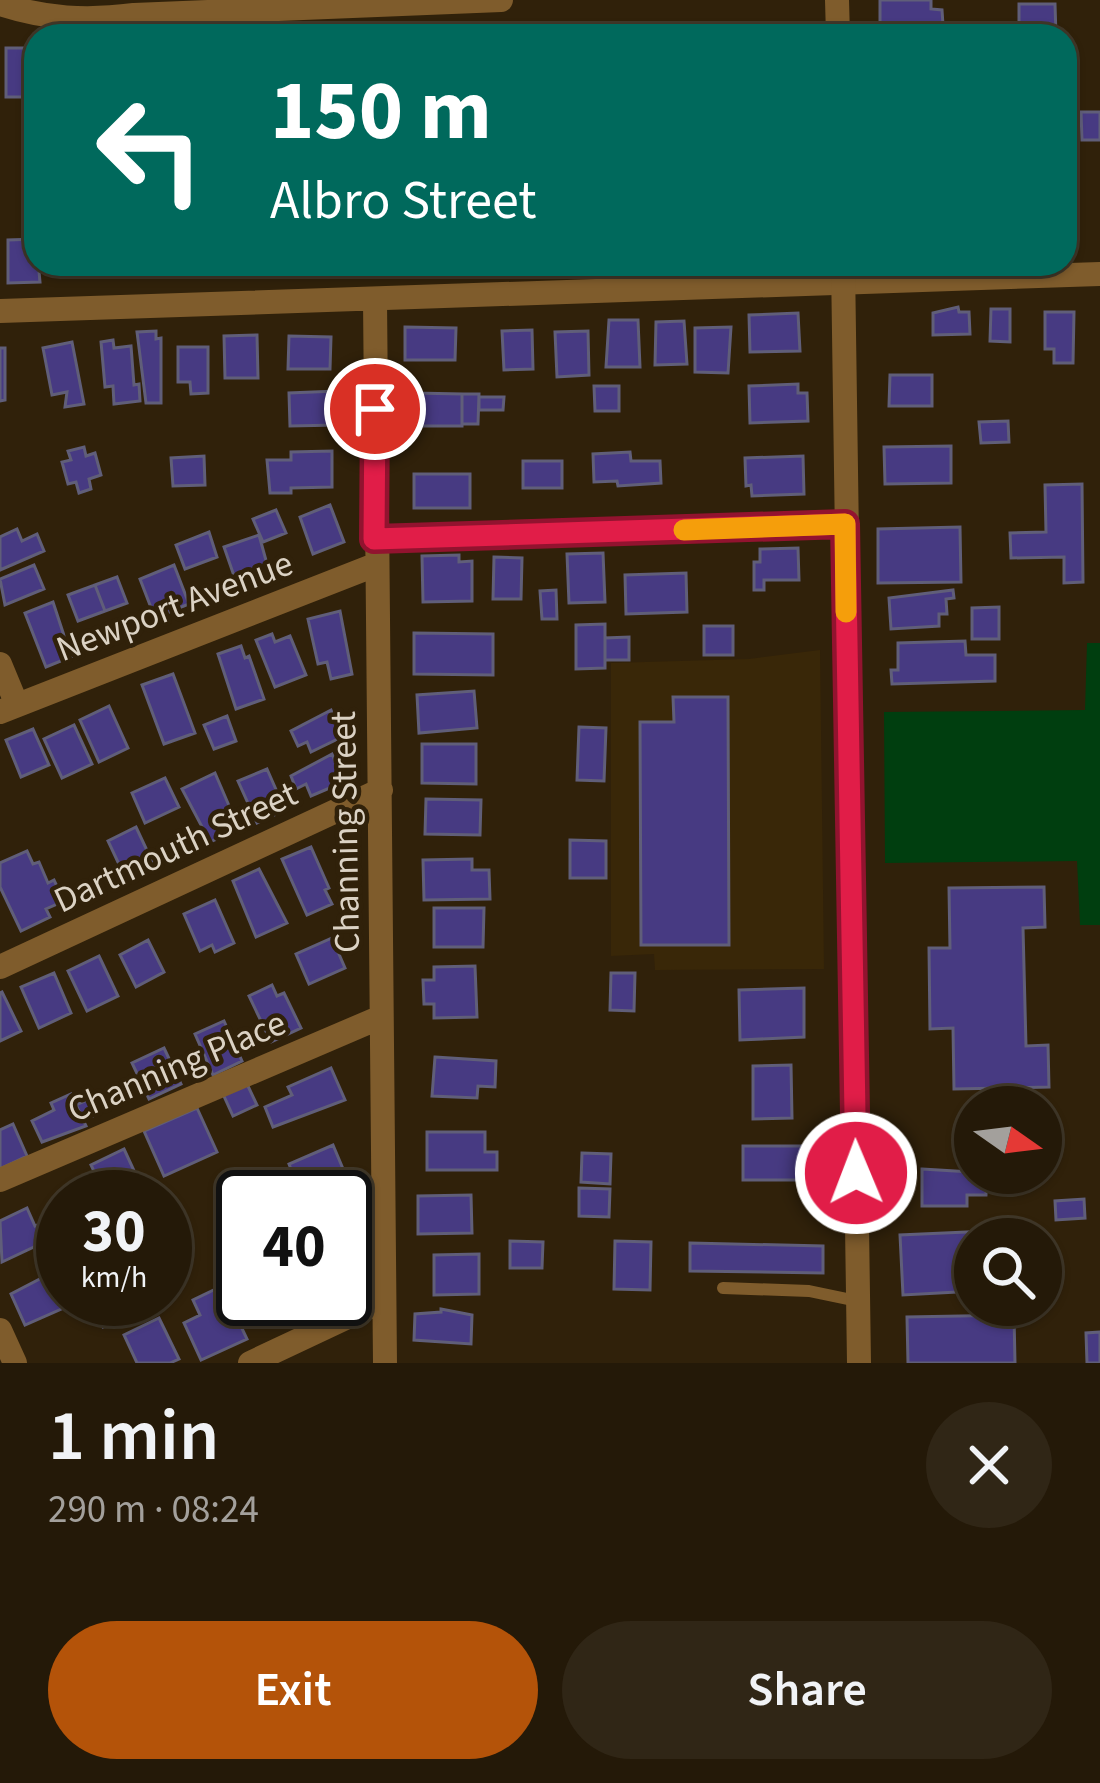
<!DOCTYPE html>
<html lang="en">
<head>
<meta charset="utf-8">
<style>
  :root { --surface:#241908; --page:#302616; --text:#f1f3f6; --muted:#a3a09c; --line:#413829; --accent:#b45309 }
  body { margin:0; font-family:"Source Sans 3",sans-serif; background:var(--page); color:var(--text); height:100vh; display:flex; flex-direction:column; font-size:45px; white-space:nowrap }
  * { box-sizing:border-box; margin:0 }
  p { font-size:39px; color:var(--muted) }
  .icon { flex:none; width:66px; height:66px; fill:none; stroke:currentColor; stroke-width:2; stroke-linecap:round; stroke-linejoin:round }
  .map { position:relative; height:1363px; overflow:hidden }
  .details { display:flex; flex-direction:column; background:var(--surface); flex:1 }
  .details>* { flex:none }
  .banner { position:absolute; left:24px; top:24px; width:1053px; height:252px; border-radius:36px; box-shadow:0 3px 9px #0004,0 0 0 3px var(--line); background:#00695c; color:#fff; overflow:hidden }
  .needle { width:78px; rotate:104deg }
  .controls { position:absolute; left:954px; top:1086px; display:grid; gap:24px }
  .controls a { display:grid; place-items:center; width:108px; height:108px; border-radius:50%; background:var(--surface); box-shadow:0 3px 9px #0004,0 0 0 3px var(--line); font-size:60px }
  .speed { position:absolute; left:36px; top:1170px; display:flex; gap:24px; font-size:60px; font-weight:700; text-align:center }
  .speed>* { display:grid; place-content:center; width:156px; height:156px; border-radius:50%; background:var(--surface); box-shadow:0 3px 9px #0004,0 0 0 3px var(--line); line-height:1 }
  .speed small { font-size:30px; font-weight:400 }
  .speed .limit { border:6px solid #111; border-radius:18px; background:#fff; color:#111 }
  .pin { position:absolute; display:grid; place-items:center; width:102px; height:102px; color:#fff; margin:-51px; border:6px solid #fff; border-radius:50%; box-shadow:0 3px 12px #0007 }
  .me { position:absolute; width:132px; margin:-66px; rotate:359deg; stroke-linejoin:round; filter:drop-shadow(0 0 9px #0008) }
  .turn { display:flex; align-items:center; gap:42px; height:252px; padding:0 48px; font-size:54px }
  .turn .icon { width:156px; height:156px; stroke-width:2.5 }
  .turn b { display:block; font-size:84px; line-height:102px }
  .round { display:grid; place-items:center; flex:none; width:126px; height:126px; border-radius:63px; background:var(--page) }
  .summary { display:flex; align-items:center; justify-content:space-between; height:204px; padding:0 48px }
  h1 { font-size:72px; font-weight:600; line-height:90px }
  .cta { display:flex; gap:24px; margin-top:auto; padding:24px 48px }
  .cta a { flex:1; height:138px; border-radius:72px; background:var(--accent); color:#fff; font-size:48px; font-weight:600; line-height:138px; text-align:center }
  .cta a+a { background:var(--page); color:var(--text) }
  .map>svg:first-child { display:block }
</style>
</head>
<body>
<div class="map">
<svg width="1100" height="1363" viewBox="0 0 1100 1363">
  <rect width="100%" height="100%" fill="#30210a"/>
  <path fill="#392708" d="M820,650L824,969L655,970L654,954L611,956V663L749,659Z"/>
  <path fill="#003e0f" d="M1087,643H1100V925H1080L1077,861L885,863L884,712L1085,710Z"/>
  <path fill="#473a82" stroke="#605e79" stroke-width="3" d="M880,0H931V9L942,10L943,25H931L932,36H880Z
    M1019,4H1055L1056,36H1019Z
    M802,24L803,36H775V25Z
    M747,27L748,36H719V28Z
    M6,48H33L36,97H6Z
    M1081,112H1100V140H1082Z
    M1072,184L1073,223L1071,233H1065V185Z
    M36,239L40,282L8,283V240Z
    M178,264H209V273L178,274Z
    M958,307L959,312H969L970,334L933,335V313Z
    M991,309H1010V342L990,341Z
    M1045,312H1074L1073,363H1054V349H1045Z
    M798,313L800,351L750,352L749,315Z
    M609,320H638L640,367H606Z
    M684,321L687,364L655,365L656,322Z
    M405,327L456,328L455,360H405Z
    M731,327L728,373L695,372V328Z
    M532,330L533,369L504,370L502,331Z
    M156,331V339L161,338V403H146L137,332Z
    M588,331L589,375L557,377L555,332Z
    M257,335L258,378H225L224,336Z
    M289,336L331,337L330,369H288Z
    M113,340L114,348L131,346L134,385L139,384L140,401L114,404L113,386L105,387L101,342Z
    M72,342L84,404L65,407L67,392L52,395L43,348Z
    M178,347H208V393L191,394L190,382H178Z
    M0,348H5V400L0,401Z
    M890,375H932V406H889Z
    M798,384V393H807L808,421L750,423L749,386Z
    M594,386H619V411H595Z
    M337,391L338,425L290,426L289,393Z
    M413,393L462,394V426H413Z
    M462,394H479L478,424H462Z
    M479,397H504L503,410H479Z
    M1008,421L1009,442L981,443L979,422Z
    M951,446V483L885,484L884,447Z
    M84,447L86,456L95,453L101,475L89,479L91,489L79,493L76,482L68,484L62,462L71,460L68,451Z
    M332,451V487L291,488V493H270L267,460H291V452Z
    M630,452L631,461H660L661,483L618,486L617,481L594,482L593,454Z
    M204,456L205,485L173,486L171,458Z
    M803,456L804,494L752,496L751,485L746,486L745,458Z
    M523,461H562V488H523Z
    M414,474H470V508H414Z
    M1082,484L1083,582L1064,583V557L1011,558L1010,533L1046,532L1045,485Z
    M330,505L344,542L313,554L300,517Z
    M276,510L286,533L263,542L253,519Z
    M960,527L961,582L878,583V529Z
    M17,529L22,541L37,534L44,551L0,570V537Z
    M209,532L217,557L185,569L176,545Z
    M259,535L272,582L240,593L224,547Z
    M798,548L799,580H764V590H754V562H760V549Z
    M603,553L605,602L569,603L567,554Z
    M459,555V562L472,561V601L423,602L422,556Z
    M494,557L522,558L521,599H493Z
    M34,565L44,589L5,605L0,579Z
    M174,565L189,604L155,618L140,579Z
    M686,573L687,612L626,614L625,575Z
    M117,577L127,603L105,611L95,585Z
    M95,585L105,611L78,621L68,595Z
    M556,590L557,619H542L540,591Z
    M953,590L954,598L946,599L947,614H939V626L891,629L889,598Z
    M53,602L71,657L46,667L25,613Z
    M999,607V639H972V608Z
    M340,611L352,674L331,679L327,662L318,664L308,619Z
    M605,624V668L576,669V625Z
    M704,626H733V655H704Z
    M414,633L493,634V675L414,674Z
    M272,634L275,642L290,636L306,675L275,687L256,640Z
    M629,637V660H605V638Z
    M965,641L966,655H995V681L892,684L891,670H898V643Z
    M241,646L245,658L249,656L264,699L236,709L218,654Z
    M173,674L195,733L164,744L142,685Z
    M474,691L477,728L419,733L417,695Z
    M673,697H728L729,945H641L640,722H674Z
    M109,706L128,748L99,762L80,720Z
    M331,710L337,725L347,721L352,732L311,752L307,742L298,746L291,731Z
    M227,716L236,741L214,749L204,725Z
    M74,725L92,764L62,778L44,739Z
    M579,727L606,728L604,781L577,780Z
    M33,729L49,765L21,777L6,740Z
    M422,744H476V784L422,783Z
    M332,754L344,782L311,796L306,784L296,789L291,776Z
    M267,769L285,810L257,823L238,781Z
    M215,773L239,829L210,842L182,789Z
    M165,778L179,807L145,823L132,793Z
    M426,799L481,800L480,835L425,834Z
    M136,827L152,861L124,875L108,841Z
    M570,840L606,841V878H570Z
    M311,847L329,888L325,890L332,904L307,915L282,859Z
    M27,851L33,864L39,862L48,883L54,880L64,901L46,909L50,917L21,931L0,887V863Z
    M472,859V870H489L490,899L424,900L423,860Z
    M259,869L287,923L256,937L233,881Z
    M1044,887L1045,927L1023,928L1026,1046L1048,1045L1049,1087L954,1089L953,1028L930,1029L929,948H950L949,888Z
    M215,900L234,943L215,952L212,945L200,951L184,914Z
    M434,908H484L483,947H434Z
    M332,938L345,968L309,984L296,954Z
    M148,940L164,972L136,987L120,955Z
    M99,956L118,996L87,1011L68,971Z
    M475,966L477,1017L434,1018V1004H424L423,980H434V967Z
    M54,973L71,1013L39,1028L21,987Z
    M611,973H635L634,1011L610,1010Z
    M272,985L277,996L284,993L301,1028L271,1042L249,996Z
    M804,988V1037L740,1040L739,990Z
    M2,992L21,1031L0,1041V993Z
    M224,1021L242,1061L213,1075L195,1034Z
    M164,1048L181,1084L149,1099L132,1063Z
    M435,1057L496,1061L495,1087L478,1086L477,1098L432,1096Z
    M791,1065L792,1118L753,1119V1066Z
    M331,1068L345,1100L273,1127L265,1107L292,1095L288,1087Z
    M247,1084L257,1105L233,1116L223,1094Z
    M71,1094L86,1126L42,1142L32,1121L54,1110L51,1103Z
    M92,1098L99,1113L83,1121L76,1105Z
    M197,1108L217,1152L164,1176L144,1131Z
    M13,1124L27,1156L0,1169V1130Z
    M427,1132H485V1152H497V1170H427Z
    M333,1145L346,1176L320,1187L322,1192L302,1197L289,1164Z
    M743,1146H806V1180H743Z
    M124,1149L142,1188L123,1197H106L91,1165Z
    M582,1153L611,1154L610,1184L581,1182Z
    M922,1169L987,1173L986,1195H967V1206H922Z
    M579,1188L610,1189L609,1217L579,1216Z
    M471,1195L472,1233L418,1234V1196Z
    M1084,1199L1085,1218L1056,1220L1055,1201Z
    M27,1208L35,1226L48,1220L55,1237L2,1262L0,1221Z
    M1011,1230L1012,1239H975V1291L903,1295L900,1235Z
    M510,1241L543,1242L542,1268H510Z
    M615,1241L651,1242L650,1290L614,1289Z
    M690,1243L823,1246V1273L690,1271Z
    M479,1254V1294L434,1295V1255Z
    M59,1269L63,1299H73L75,1303L25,1325L11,1294Z
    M222,1286L247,1339L201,1360L184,1323L200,1315L193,1300Z
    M112,1299L121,1320L103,1327L94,1306Z
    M264,1299H301L302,1300L271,1314Z
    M441,1309L472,1315L471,1344L414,1340L415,1314L441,1312Z
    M1014,1315L1015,1363H908L907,1317Z
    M159,1318L179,1359L170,1363H137L124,1335Z
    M1100,1332V1363H1087L1086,1333Z"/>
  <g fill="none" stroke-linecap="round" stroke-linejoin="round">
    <path stroke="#7f5c2c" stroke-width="12" d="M723,1288L809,1291L857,1301"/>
    <path stroke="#7f5c2c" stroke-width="24" d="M0,4C45,19 87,21 134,15L501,0
      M375,300L385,1363
      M0,311L1100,274
      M375,539L845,524
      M0,664L17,705
      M0,712L375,565
      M0,967L381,790
      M0,1180L381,1017
      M250,1363L384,1300"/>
    <path stroke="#7f5c2c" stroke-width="24" d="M837,0L838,36
      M843,264L859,1363
      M0,1330L15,1363"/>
  </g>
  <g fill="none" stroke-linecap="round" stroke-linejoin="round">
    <g stroke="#92132f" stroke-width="30">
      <path id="route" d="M375,409L374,539L845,524L856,1173"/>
    </g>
    <use href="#route" stroke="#e11d48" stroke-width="21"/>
    <path stroke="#f59e0b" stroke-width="21" d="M684,530L845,524L846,612"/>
  </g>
  <g text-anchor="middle" stroke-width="9" stroke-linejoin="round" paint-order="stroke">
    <g font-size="36" fill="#dbd2c4" stroke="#30210a">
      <text transform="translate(174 605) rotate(-21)" y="13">Newport Avenue</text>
      <text transform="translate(344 832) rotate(-91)" y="13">Channing Street</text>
      <text transform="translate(175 846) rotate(-25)" y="13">Dartmouth Street</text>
      <text transform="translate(176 1065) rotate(-23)" y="13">Channing Place</text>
    </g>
  </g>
</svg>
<div class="controls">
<a><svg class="needle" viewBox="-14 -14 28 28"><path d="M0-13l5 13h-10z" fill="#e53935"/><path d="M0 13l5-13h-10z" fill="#a3a09c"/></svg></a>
<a><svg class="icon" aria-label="search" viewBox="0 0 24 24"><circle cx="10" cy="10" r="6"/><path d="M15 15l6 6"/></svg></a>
</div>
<div class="speed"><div>30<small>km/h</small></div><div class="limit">40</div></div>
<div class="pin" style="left:375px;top:409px;background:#d93025"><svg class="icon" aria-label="arrive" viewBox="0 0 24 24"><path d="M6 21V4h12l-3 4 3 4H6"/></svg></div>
<svg class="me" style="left:856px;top:1173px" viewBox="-20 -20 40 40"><circle r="17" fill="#e11d48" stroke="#fff" stroke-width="3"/><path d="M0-11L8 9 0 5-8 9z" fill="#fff"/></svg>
<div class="banner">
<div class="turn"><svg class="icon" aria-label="left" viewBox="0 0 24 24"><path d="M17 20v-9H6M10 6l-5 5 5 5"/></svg><div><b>150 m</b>Albro Street</div></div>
</div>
</div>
<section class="details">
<div class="summary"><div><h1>1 min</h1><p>290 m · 08:24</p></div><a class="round"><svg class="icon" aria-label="close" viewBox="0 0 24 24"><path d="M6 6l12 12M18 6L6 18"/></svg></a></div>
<div class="cta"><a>Exit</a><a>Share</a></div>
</section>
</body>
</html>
